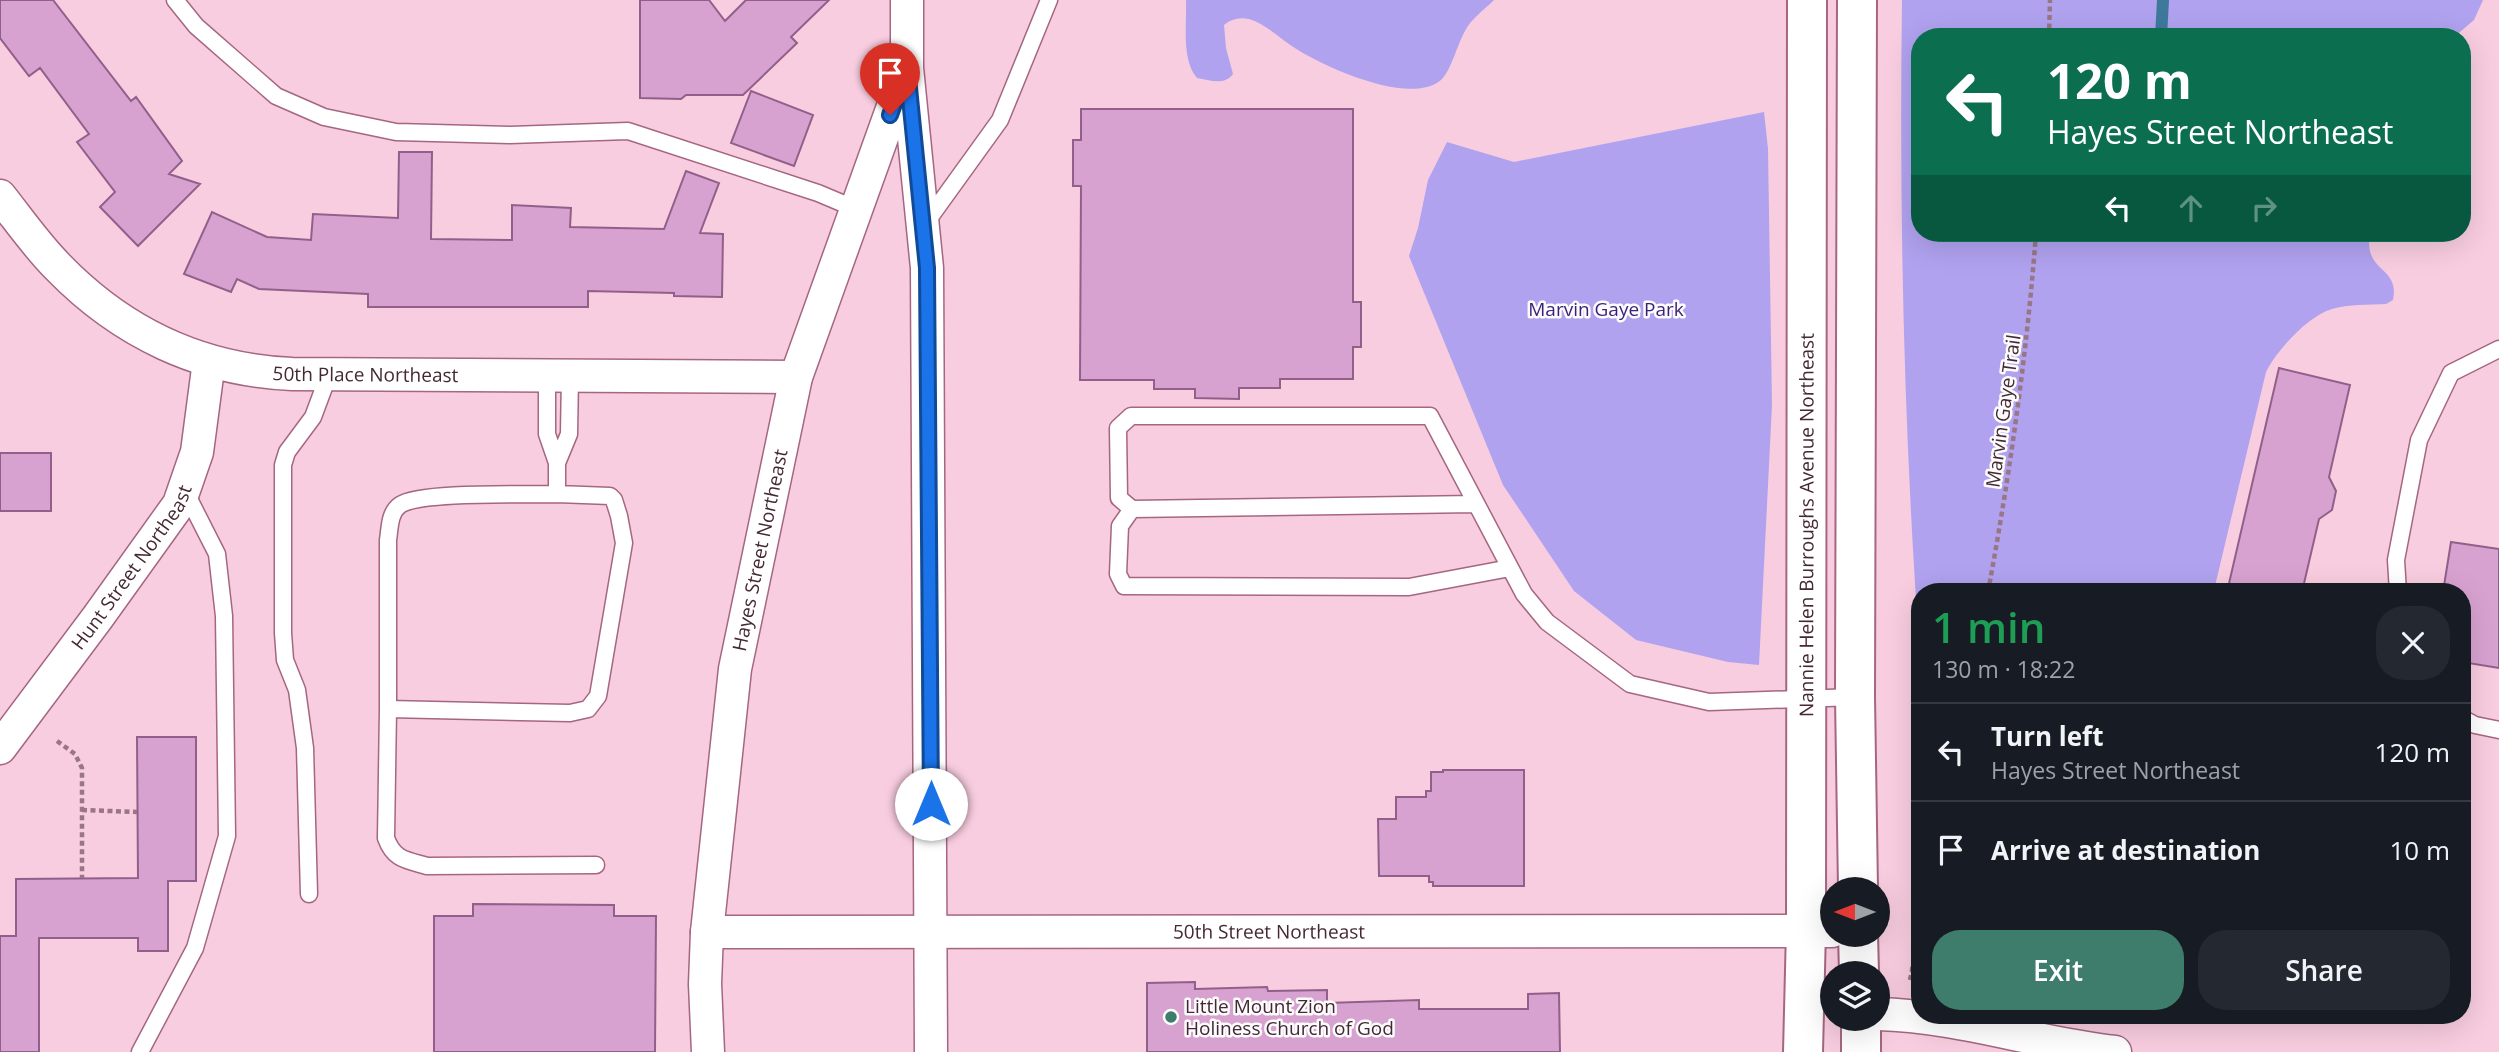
<!DOCTYPE html>
<html lang="en">
<head>
<meta charset="utf-8">
<style>
  :root { --surface:#171b24; --page:#242831; --text:#f1f3f6; --muted:#9ea1a6; --line:#363941; --accent:#3e7d6b }
  body { margin:0; font-family:"Open Sans",sans-serif; background:var(--page); color:var(--text); height:100vh; display:flex; flex-direction:column; font-size:26px; white-space:nowrap }
  * { box-sizing:border-box; margin:0 }
  p { font-size:23px; color:var(--muted) }
  .icon { flex:none; width:38px; height:38px; fill:none; stroke:currentColor; stroke-width:2; stroke-linecap:round; stroke-linejoin:round }
  .map { position:relative; flex:1; overflow:hidden }
  .sheet { position:absolute; left:1911px; top:583px; width:560px; height:441px; display:flex; flex-direction:column; background:var(--surface); border-radius:28px; box-shadow:0 7px 28px #0002 }
  .sheet>* { flex:none }
  .banner { position:absolute; left:1911px; top:28px; width:560px; height:214px; border-radius:28px; box-shadow:0 7px 28px #0002; background:#0b6e4f; color:#fff; overflow:hidden }
  .needle { width:46px; rotate:270deg }
  .fabs { position:absolute; left:1820px; top:877px; display:grid; gap:14px }
  .fabs a { display:grid; place-items:center; width:70px; height:70px; border-radius:50%; background:var(--surface); box-shadow:0 7px 28px #0002; font-size:35px }
  .pin { position:absolute; display:grid; place-items:center; width:60px; height:60px; color:#fff; margin:-72px -30px; border-radius:50% 50% 50% 0; rotate:-45deg; box-shadow:0 0 7px #0007 }
  .pin .icon { rotate:45deg }
  .me { position:absolute; width:77px; margin:-38px; rotate:0deg; stroke-linejoin:round; filter:drop-shadow(0 0 5px #0008) }
  .turn { display:flex; align-items:center; gap:24px; height:147px; padding:0 21px; font-size:32px }
  .turn .icon { width:91px; height:91px; stroke-width:2.5 }
  .turn b { display:block; font-size:49px; line-height:60px }
  .lanes { display:flex; align-items:center; height:66px; padding:0 21px; background:#0003; justify-content:center; gap:35px; direction:ltr }
  .lanes .off { opacity:.35 }
  .round { display:grid; place-items:center; flex:none; width:74px; height:74px; border-radius:28px; background:var(--page) }
  .summary { display:flex; align-items:center; justify-content:space-between; height:119px; padding:0 21px }
  h1 { font-size:42px; font-weight:600; line-height:52px; color:#1e9e55 }
  .cta { display:flex; gap:14px; margin-top:auto; padding:14px 21px }
  .cta a { flex:1; height:80px; border-radius:28px; background:var(--accent); color:#fff; font-size:28px; font-weight:600; line-height:80px; text-align:center }
  .cta a+a { background:var(--page); color:var(--text) }
  ul { padding:0; list-style:none }
  li { display:flex; align-items:center; gap:21px; height:98px; padding:0 21px; border-top:2px solid var(--line) }
  li div { flex:1 }
  li b { display:block; font-size:26px }
  li em { font-style:normal }
  .map>svg:first-child { display:block }
</style>
</head>
<body>
<div class="map">
<svg width="2499" height="1052" viewBox="0 0 2499 1052">
  <rect width="100%" height="100%" fill="#f8cddf"/>
  <path fill="#b0a2ef" d="M1186,0H1494C1485,9 1471,19 1465,31C1458,43 1451,70 1442,79C1413,107 1327,68 1298,50C1281,40 1268,25 1249,19C1239,17 1231,19 1224,25L1226,48L1233,74C1224,86 1210,80 1197,78C1181,59 1187,24 1186,0Z
    M1902,0H2483L2474,20L2454,37H1920V233H2370C2363,274 2400,265 2393,300L2386,304C2369,305 2348,304 2332,309C2308,316 2277,350 2266,372L2215,586L2217,591L1920,592V657C1904,438 1899,220 1902,0Z
    M1764,112L1768,149L1772,405L1759,665L1728,662L1636,640L1574,591L1503,485L1409,256L1418,228L1428,180L1447,142L1514,162Z"/>
  <g fill="none" stroke-linecap="round" stroke-linejoin="round">
    <path stroke="#3e799c" stroke-width="12" d="M2161,37L2163,0"/>
  </g>
  <path fill="#d8a2d0" stroke="#925f8a" stroke-width="2" d="M0,0H53L131,101L136,97L182,161L169,174L200,184L138,246L100,207L115,192L77,142L89,134L40,68L29,76L0,38Z
    M640,0H709L725,21L746,0H829L791,37L797,43L743,95H686L681,99L640,98Z
    M751,91L813,115L794,166L731,143Z
    M1081,109H1353V302H1361V347H1353V379H1280V388H1239V399L1195,398V389H1154V380H1080L1081,186H1073V140H1081Z
    M399,152H432L431,239L512,240V205L571,208L570,227L664,229L686,171L719,183L700,233L723,234L722,297L674,296V293L588,291V307H368V294L259,289L237,279L231,292L184,274L212,212L267,237L311,240L313,214L398,218Z
    M2279,368L2350,385L2329,477L2336,491L2332,510L2319,519L2302,592H2227Z
    M0,453H51V511H0Z
    M2451,542L2499,549V668L2462,662V592H2443Z
    M137,737H196V881H168V951H138V938H39V1052H0V936H16V879L138,878Z
    M1443,770H1524V886H1433V882H1429V876H1379L1378,819H1396V797H1426V791H1431V772H1443Z
    M473,904L614,905V916H656L655,1052H434V916H473Z
    M1195,982V989L1267,987L1268,991L1327,990V1003L1419,1000V1009H1528V994L1559,993L1560,1052H1147V983Z"/>
  <g fill="none" stroke-linecap="round" stroke-linejoin="round">
    <g stroke="#a56682" stroke-width="19">
      <path id="lane" d="M175,0L196,26L276,96L324,117L396,132L510,135L628,131L818,193L856,209
        M925,224L1000,120L1049,0
        M547,375V434L557,463L569,434L570,376
        M557,494C527,495 420,491 400,505C389,513 390,528 388,540V709L570,713L588,709L598,696L624,543L619,516L614,500L610,496L557,494V463
        M1475,504L1132,509L1119,498L1118,428L1131,416H1430L1524,594L1547,622L1630,684L1709,702L1855,697
        M1132,509L1120,526L1118,574L1124,586L1409,587L1510,568
        M2398,592L2396,560L2419,440L2451,373L2499,349
        M388,709L386,838C394,860 406,860 427,866L596,865
        M2462,718L2475,725L2499,730
        M309,894L305,748L297,690L285,660L283,633V465L287,452L313,417L329,374
        M140,1052L195,948L227,836L224,616L217,554L185,491"/>
    </g>
    <g stroke="#a56682" stroke-width="35">
      <g id="street">
        <path d="M907,0V68L927,268L931,1052"/>
        <path id="s1" d="M0,196C19,220 36,245 58,267C122,333 201,370 292,374L796,377"/>
        <path id="s2" d="M0,748L98,617L179,504L197,452L209,361"/>
        <path id="s3" d="M707,932L1832,931"/>
        <path d="M1878,1014C1958,1016 2035,1043 2115,1052"/>
        <path id="s4" d="M708,1052L705,984L707,932L735,669L796,377L904,76"/>
      </g>
    </g>
    <g stroke="#a56682" stroke-width="42">
      <g id="secondary">
        <path d="M1857,0L1855,697L1858,889"/>
        <path d="M1858,934L1859,973"/>
        <path d="M1861,1018V1052"/>
        <path id="s5" d="M1803,1052L1806,930L1807,0"/>
      </g>
    </g>
    <path stroke="#997685" stroke-width="4.5" stroke-dasharray="5 3.5" stroke-linecap="butt" d="M2049,37L2050,0
      M1988,592C2010,473 2027,353 2036,233
      M57,741L75,754L82,768V878
      M82,810L137,812
      M1910,970H1920
      M1910,980L1920,929"/>
    <use href="#lane" stroke="#fff" stroke-width="16"/>
    <use href="#street" stroke="#fff" stroke-width="32"/>
    <use href="#secondary" stroke="#fff" stroke-width="38"/>
  </g>
  <g fill="none" stroke-linecap="round" stroke-linejoin="round">
    <g stroke="#114b97" stroke-width="18">
      <path id="route" d="M890,115L907,68L927,268L931,804"/>
    </g>
    <use href="#route" stroke="#1a73e8" stroke-width="12"/>
  </g>
  <circle fill="#3e7d6b" stroke="#fcfcfc" stroke-width="2.5" cx="1171" cy="1017" r="7"/>
  <g text-anchor="middle" stroke-width="5" stroke-linejoin="round" paint-order="stroke">
    <g font-size="19" fill="#3c1f77" stroke="#fcfcfc">
      <text x="1606" y="316">Marvin Gaye Park</text>
    </g>
    <g font-size="19" fill="#442935" stroke="#fcfcfc">
      <text dy="7" stroke="none"><textPath href="#s1" startOffset="429">50th Place Northeast</textPath></text>
      <text transform="translate(2003 411) rotate(-82)" y="7">Marvin Gaye Trail</text>
      <text dy="7" stroke="none"><textPath href="#s5" startOffset="527">Nannie Helen Burroughs Avenue Northeast</textPath></text>
      <text dy="7" stroke="none"><textPath href="#s4" startOffset="506">Hayes Street Northeast</textPath></text>
      <text dy="7" stroke="none"><textPath href="#s2" startOffset="224">Hunt Street Northeast</textPath></text>
      <text dy="7" stroke="none"><textPath href="#s3" startOffset="562">50th Street Northeast</textPath></text>
    </g>
    <g font-size="19" fill="#442935" stroke="#fcfcfc" text-anchor="start">
      <text x="1185" y="1013">Little Mount Zion<tspan x="1185" dy="22">Holiness Church of God</tspan></text>
    </g>
  </g>
</svg>
<div class="fabs">
<a><svg class="needle" viewBox="-14 -14 28 28"><path d="M0-13l5 13h-10z" fill="#e53935"/><path d="M0 13l5-13h-10z" fill="#9ea1a6"/></svg></a>
<a><svg class="icon" aria-label="layers" viewBox="0 0 24 24"><path d="M12 4l9 5-9 5-9-5zM3 14l9 5 9-5"/></svg></a>
</div>
<div class="pin" style="left:890px;top:115px;background:#d93025"><svg class="icon" aria-label="arrive" viewBox="0 0 24 24"><path d="M6 21V4h12l-3 4 3 4H6"/></svg></div>
<svg class="me" style="left:931px;top:804px" viewBox="-20 -20 40 40"><circle r="19" fill="#fff"/><path d="M0-13L10 11 0 6-10 11z" fill="#1a73e8"/></svg>
<div class="banner">
<div class="turn"><svg class="icon" aria-label="left" viewBox="0 0 24 24"><path d="M17 20v-9H6M10 6l-5 5 5 5"/></svg><div><b>120 m</b>Hayes Street Northeast</div></div>
<div class="lanes"><svg class="icon" aria-label="left" viewBox="0 0 24 24"><path d="M17 20v-9H6M10 6l-5 5 5 5"/></svg><svg class="icon off" aria-label="ahead" viewBox="0 0 24 24"><path d="M12 20V5M6 11l6-6 6 6"/></svg><svg class="icon off" aria-label="right" viewBox="0 0 24 24"><path d="M7 20v-9h11M14 6l5 5-5 5"/></svg></div>
</div>
<section class="sheet">
<div class="summary"><div><h1>1 min</h1><p>130 m · 18:22</p></div><a class="round"><svg class="icon" aria-label="close" viewBox="0 0 24 24"><path d="M6 6l12 12M18 6L6 18"/></svg></a></div>
<ul>
<li><svg class="icon" aria-label="left" viewBox="0 0 24 24"><path d="M17 20v-9H6M10 6l-5 5 5 5"/></svg><div><b>Turn left</b><p>Hayes Street Northeast</p></div><em>120 m</em></li>
<li><svg class="icon" aria-label="arrive" viewBox="0 0 24 24"><path d="M6 21V4h12l-3 4 3 4H6"/></svg><div><b>Arrive at destination</b></div><em>10 m</em></li>
</ul>
<div class="cta"><a>Exit</a><a>Share</a></div>
</section>
</div>
</body>
</html>
